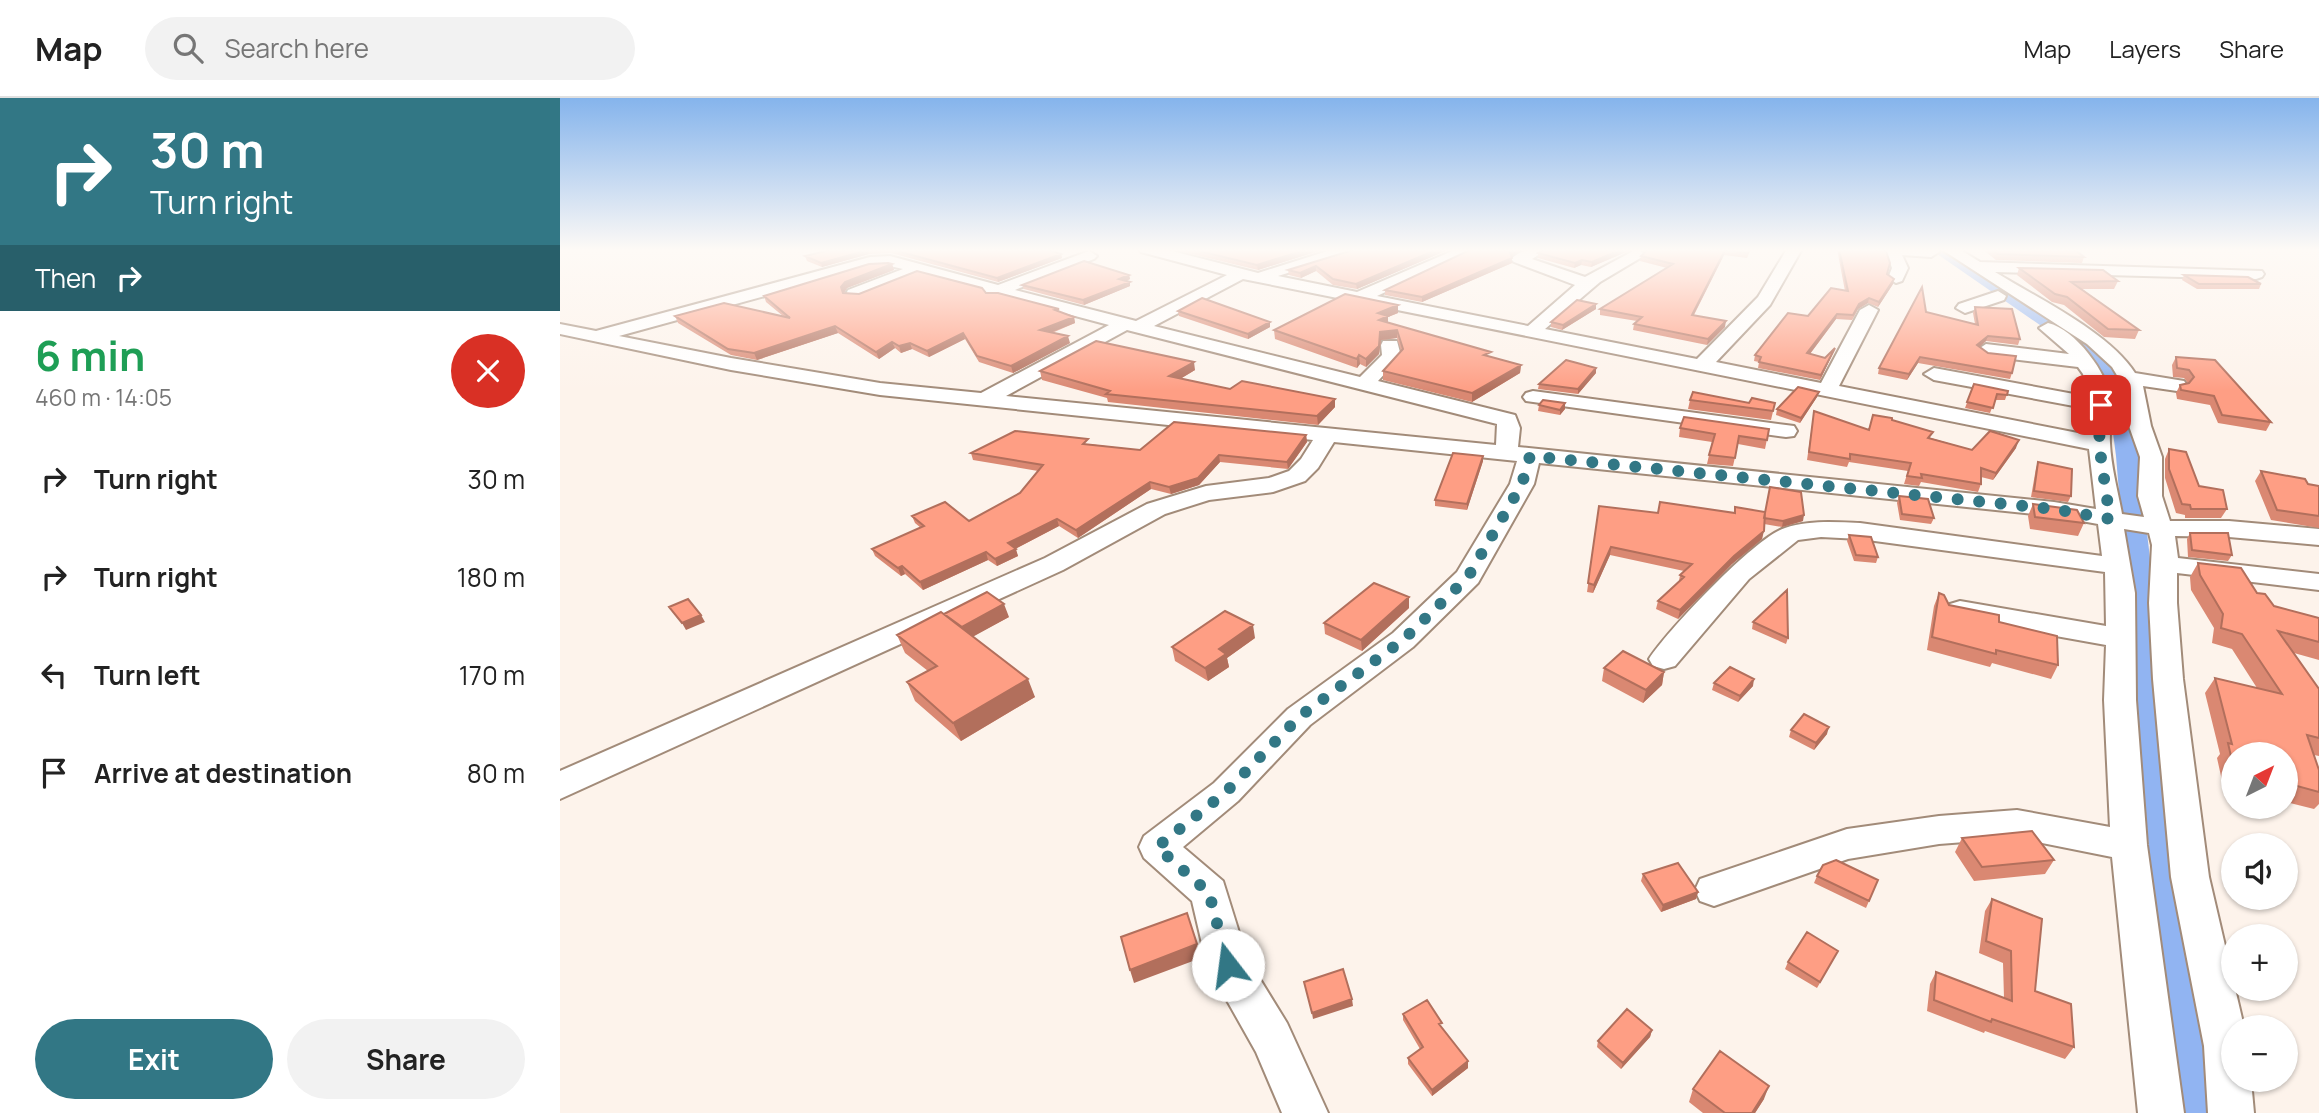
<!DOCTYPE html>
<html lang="en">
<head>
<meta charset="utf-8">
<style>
  :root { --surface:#fff; --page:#f2f2f2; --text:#222; --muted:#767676; --line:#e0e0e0; --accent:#327785 }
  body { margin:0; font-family:Manrope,sans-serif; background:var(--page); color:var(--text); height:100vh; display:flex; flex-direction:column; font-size:26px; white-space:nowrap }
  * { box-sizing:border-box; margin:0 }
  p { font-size:23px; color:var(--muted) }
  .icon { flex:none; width:38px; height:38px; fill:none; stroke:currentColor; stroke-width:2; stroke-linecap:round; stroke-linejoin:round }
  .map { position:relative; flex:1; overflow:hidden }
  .details { display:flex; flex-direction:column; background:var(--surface); width:560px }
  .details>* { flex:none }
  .banner { background:#327785; color:#fff; overflow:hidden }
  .needle { width:46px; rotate:42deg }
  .tools { position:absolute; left:1661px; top:644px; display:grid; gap:14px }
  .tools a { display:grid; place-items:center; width:77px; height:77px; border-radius:50%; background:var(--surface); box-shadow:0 2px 5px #0004; font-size:35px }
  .pin { position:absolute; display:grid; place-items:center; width:60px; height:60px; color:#fff; margin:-30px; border-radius:14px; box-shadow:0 4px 10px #0006 }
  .me { position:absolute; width:77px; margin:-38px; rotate:345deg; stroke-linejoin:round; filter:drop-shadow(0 0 5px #0008) }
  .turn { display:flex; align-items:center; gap:24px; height:147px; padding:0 35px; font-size:32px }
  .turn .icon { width:91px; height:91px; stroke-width:2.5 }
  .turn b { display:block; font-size:49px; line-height:60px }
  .then { display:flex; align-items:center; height:66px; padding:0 35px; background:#0003; gap:14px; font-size:26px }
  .round { display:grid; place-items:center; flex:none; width:74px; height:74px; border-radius:37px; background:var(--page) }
  .head { display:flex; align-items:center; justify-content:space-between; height:119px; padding:0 35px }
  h1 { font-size:42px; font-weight:700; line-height:52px; color:#1e9e55 }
  .cta { display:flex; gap:14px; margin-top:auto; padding:14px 35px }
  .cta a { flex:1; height:80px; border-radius:42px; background:var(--accent); color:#fff; font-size:28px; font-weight:700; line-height:80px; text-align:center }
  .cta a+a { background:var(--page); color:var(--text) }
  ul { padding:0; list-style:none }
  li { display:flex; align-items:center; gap:21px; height:98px; padding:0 35px }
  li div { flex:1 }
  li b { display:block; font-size:26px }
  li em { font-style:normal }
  header { display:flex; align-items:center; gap:42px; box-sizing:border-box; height:98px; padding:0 35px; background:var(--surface); border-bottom:2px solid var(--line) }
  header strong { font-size:33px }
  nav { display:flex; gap:38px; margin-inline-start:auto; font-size:24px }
  .search { width:490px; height:63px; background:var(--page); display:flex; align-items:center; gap:18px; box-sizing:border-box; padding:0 24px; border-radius:38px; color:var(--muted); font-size:26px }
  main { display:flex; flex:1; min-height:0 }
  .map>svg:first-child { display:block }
</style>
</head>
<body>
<header>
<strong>Map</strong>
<div class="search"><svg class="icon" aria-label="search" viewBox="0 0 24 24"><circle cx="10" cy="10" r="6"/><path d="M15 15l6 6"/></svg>Search here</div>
<nav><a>Map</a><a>Layers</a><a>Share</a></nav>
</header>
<main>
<section class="details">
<div class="banner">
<div class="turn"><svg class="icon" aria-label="right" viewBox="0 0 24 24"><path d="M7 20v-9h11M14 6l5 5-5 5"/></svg><div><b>30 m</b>Turn right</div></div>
<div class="then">Then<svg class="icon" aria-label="right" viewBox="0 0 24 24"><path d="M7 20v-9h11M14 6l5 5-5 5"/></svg></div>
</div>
<div class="head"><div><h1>6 min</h1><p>460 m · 14:05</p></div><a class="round" style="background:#d93025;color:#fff"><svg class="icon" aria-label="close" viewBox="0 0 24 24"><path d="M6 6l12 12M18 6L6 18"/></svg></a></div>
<ul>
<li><svg class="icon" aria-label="right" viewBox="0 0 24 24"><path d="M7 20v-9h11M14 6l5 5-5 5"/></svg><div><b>Turn right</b></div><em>30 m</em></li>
<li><svg class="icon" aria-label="right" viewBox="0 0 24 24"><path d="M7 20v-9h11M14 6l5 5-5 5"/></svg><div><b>Turn right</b></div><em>180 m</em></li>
<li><svg class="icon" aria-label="left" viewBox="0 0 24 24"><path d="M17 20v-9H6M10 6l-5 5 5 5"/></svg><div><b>Turn left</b></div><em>170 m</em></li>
<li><svg class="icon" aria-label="arrive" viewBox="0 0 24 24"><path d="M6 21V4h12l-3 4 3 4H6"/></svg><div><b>Arrive at destination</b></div><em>80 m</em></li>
</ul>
<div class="cta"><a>Exit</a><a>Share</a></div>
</section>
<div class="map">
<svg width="1759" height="1015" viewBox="0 0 1759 1015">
  <rect width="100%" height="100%" fill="#fdf3eb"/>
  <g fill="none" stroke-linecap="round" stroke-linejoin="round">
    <path fill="#91b4f2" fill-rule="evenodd" d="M1370,151H1387L1541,253L1562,275L1578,358L1655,1015H1611L1556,358L1546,280L1529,261Z"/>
    <g stroke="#a28b79" stroke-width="4">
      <path id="minor" d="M579,151H604L698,175L774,151H797L795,154L718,178L797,194L897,151H917L817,198L968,228L1015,187L954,164L951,161C961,151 974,151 988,151L972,161L1025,179L1077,151L1085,156L1082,159L1040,184L985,231L1137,261L1198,199L1227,151H1242L1210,207L1156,264L1261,285L1300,212L1309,207L1318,212L1279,288L1528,337L1530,311L1374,282L1364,276L1374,270L1530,299L1523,276L1518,269L1426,258L1417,252L1426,246L1509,256L1479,230L1488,225C1515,231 1548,275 1551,302C1553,316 1549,331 1550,345C1551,369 1558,393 1562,416L1584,419L1578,398L1580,359L1569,328L1564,289L1552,269L1527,246L1381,151H1399L1420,164L1702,173L1704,176L1702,179L1696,181L1435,174C1477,200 1549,234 1575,275L1624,283L1627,287L1624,291L1617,293L1583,288L1591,328L1602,359V398L1610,423H1669L1759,431V447L1669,439L1615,438L1618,460L1759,476V492L1617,475V505L1623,581L1649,779L1684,929H1673V982H1691L1694,1015H1648L1644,948L1611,779L1593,581L1589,505L1592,447L1589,435L1564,431L1575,495L1576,602L1587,747L1624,1015H1578L1552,759L1457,740L1379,746L1288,761L1154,808L1140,803L1135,792L1140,781L1287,731L1379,718L1457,712L1550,729L1544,602L1546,547L1400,521L1390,518L1386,512L1390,506L1400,503L1546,528L1545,474L1300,441L1261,439L1238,442L1189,481L1115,568L1104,571L1093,568L1089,561C1107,533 1195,439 1225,430C1249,422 1275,424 1300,425L1542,458L1538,426L1494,418L979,365L974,386L918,485L853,549L750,627L678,703L623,749L663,783L687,860L727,925L768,1015H722L696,954L647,867L632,803L584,760L579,749L584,738L654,685L728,611L833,535L897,474L950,386L957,363L774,344L758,370L745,383L713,394L649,402L605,416L503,472L0,701V673L485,460L587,406L646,388L709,380L729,373L741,361L753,342L320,297L171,272L0,236V226L36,233L310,159L330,158L438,187L529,153L537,158L534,161L455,192L576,223L667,177L581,154ZM330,168L343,171L288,192L286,196L288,200H300L359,176L426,194L428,198H440L549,227L421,295L320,285L171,260L59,238L311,169ZM683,181L1529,351L1536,411L1494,404L958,349L960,330L955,317L818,283L841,258L837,243H823L821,247L822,257L800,279L594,228ZM567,232L937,326L936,347L446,298Z
        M1319,151H1377L1379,154L1371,159L1342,157L1348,170L1342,183L1336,185L1328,180L1332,170L1327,156Z
        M1438,193L1446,198L1444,202L1405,215L1396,210L1399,206Z
        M973,293L1226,327L1234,328L1237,333L1234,338L1226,339L966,303L963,299L966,295Z"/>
    </g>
    <use href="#minor" fill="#fff" fill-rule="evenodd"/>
  </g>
  <path fill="#da8872" d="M290,151H487L501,156L502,160L438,184L331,155L309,156L262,169L247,163L245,158L283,153Z
    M611,151H765L698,172Z
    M796,151H890L797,191L773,187L756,173L741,180L729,177L728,172Z
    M964,151L951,158L952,165L862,204L825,197V192Z
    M985,151H1073L1031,169L1021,167L1014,170L978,160V155Z
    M1082,151H1191L1187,160L1164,157L1134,217L1165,229L1147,247L1073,232L1074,226L1077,223L1040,217V211L1107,170L1080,163L1081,158L1085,154Z
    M1277,151H1323L1327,176L1333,186L1318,209L1308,205L1298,211L1292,222L1276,221L1250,256L1265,260L1273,255L1260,282L1198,270L1199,264L1194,263L1195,257L1248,218L1285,193Z
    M1422,151H1514L1524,159L1522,165L1436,162Z
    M332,166L334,172L287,190L284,195L299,196L426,195L499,214L514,219L515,225L492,235L510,245L453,275L419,264L405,241L369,259L352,251L341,255L335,250L319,261L278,235L197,262L171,257L118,225L115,218H223L206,204L204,198Z
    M1459,170L1558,183L1554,191H1522L1579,232L1575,241L1544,239L1504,207L1492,204L1457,177Z
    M569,177L570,181L567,183L570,188L524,207L464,191L462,187Z
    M1624,177L1701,186L1699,191H1637L1622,182Z
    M1036,206V211L1002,232L991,229V224Z
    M838,207V215L828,219V224L931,259L961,267L960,275L912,304L823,282V273L841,253L837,240L821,242L819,256L806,269L800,266L797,270L715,241L714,232Z
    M1415,209L1460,241L1458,247L1426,243L1419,249L1452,275L1450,281L1358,265L1347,282L1318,276L1319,270L1366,214L1415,226L1413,215Z
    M618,213L710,229L688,241L619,218Z
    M1616,259L1711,324L1706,333L1658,325L1650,307L1617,301L1616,295L1620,287L1628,285L1624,280L1613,279L1612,267Z
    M635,272L620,281L670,291L775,301V309L758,327L548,304L547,300L482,282L480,273Z
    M1036,275L1018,296L978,291L979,286Z
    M1414,286L1448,293L1445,302H1435L1430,315L1405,310Z
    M1259,294L1257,299L1240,325L1216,317L1217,311Z
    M1130,302L1189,305H1215L1211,322L1128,311Z
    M979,307L1005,311L1000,317L978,313Z
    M1254,313L1308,332L1332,322L1371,340L1412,352L1456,350L1433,382L1421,379V386L1418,394L1361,384L1359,388L1344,386L1348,373L1289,364L1287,369L1247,362Z
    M1120,330L1209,331L1205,351L1178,346L1173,368L1147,366L1152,344L1119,339Z
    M746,337L747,344L728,371L660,364L639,387L611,396L591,391L518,440L499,428L455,451L458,458L437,468L428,462L363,492L345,476L341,478L315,458L312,451L361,430L355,425L352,418L409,423L460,395L478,373L413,362L411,355L529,346L580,352Z
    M1609,351L1639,388L1667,411L1661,420H1625V417L1616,415L1605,380V361Z
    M923,358V363L907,412L875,408V402Z
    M1478,364L1511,398L1508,404L1471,399L1476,370Z
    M1701,373L1748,386L1759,388V430L1711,422L1695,383Z
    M1339,398L1374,420L1371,426L1340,422L1337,405Z
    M1473,406L1524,425L1518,438L1470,431L1468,418Z
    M1039,408L1098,415H1174L1175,409L1243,423L1222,429L1204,426L1202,441L1172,466L1118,521L1096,511L1098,503L1119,483L1120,477L1124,473L1050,457L1033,495L1027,494Z
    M1630,435L1672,457L1668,463L1628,459L1627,441Z
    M1289,437L1318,459L1316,465L1294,463L1287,443Z
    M1638,465L1697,495L1714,508L1759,520V562L1734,555L1759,591V658L1754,657L1759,672V706L1754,711L1726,704V656H1673V690L1663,687L1657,660L1660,656L1645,595L1655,580L1697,590L1672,551L1652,545L1654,530L1631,492L1630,479Z
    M1379,495L1389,507L1439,524L1498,567L1491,581L1432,565L1430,569L1367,552L1374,508Z
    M849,510L802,553L765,536L764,525Z
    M384,516L449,519L413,538L475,599L401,643L355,603L347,584L368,573L345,555L337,537Z
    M1193,524L1228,540L1226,546L1192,531Z
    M695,540L667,560L669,569L648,583L615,563L612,549Z
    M1044,570L1104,574L1102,587L1083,605L1042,583Z
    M1154,585L1193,588L1178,604L1152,592Z
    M1231,632L1267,636L1254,652L1229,639Z
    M1402,740L1494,762L1485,776L1414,783L1395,754Z
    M1083,776L1138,794L1136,801L1101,814L1081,783Z
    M1257,778L1318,782L1306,810L1254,785Z
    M1432,801L1475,893L1514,949L1505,961L1425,933L1424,935L1367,913L1370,886L1376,874L1444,900L1443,865L1419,855L1425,813Z
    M1275,859L1257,890L1225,871L1228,864Z
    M843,916L882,930L908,970L872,998L848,966V960L860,951L843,922Z
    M1092,932L1090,939L1061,971L1037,949L1038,943Z
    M1133,991L1204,1001L1195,1015H1143L1129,1004Z"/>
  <path fill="#b26f5c" d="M748,151H765L698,172L697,167Z
    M878,151H890L797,191L796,186Z
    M955,151H964L949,159L950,154Z
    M1062,151H1073L1031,169L1032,164Z
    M308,152L309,156L262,169L261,165Z
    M1165,152L1164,157L1131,222L1132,217Z
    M501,156L502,160L438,184L437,180Z
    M952,160V165L862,204V199Z
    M1022,162L1021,167L1014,170L1015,165Z
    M332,166L334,172L287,190L284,195L281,189L285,184Z
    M756,168V173L741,180L740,175Z
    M569,177L570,181L560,185L559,181Z
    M1334,181L1333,186L1318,209L1319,204Z
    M570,184V188L524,207L523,202Z
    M1309,200L1308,205L1298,211L1292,222L1299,206Z
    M1036,206V211L1002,232L1003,227Z
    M838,207V215L828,219V226L820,230L818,215Z
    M1277,216L1276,221L1246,261L1247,255Z
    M514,219L515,225L482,238L480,232Z
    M1166,223L1165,229L1147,247L1148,241Z
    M710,224V229L688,241V236Z
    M275,228L278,235L197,262L194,255Z
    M837,232V240L821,242L819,256L806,269V261L820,234Z
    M403,235L405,241L369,259L367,253Z
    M508,238L510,245L453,275L451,268Z
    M1428,238L1426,243L1415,253L1417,247Z
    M332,244L335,250L319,261L316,254Z
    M350,245L352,251L341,255L339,248Z
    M1275,250L1273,255L1260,282L1261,277Z
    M799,257L800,266L797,270V261Z
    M1360,259L1358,265L1347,282L1349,276Z
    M634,264L635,272L610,287L609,278Z
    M961,267L960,275L912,304V295Z
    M1036,270V275L1018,296V291Z
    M1259,294L1257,299L1240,325L1241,320Z
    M775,301V309L758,327L757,318Z
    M1005,305V311L1000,317V312Z
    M746,337L747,344L728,371L727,364Z
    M1459,342L1456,350L1433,382L1436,375Z
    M659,357L660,364L639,387L611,396L609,389Z
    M923,358V363L907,412V406Z
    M590,384L591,391L518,440L516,432Z
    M1244,417L1243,423L1222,429L1223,423Z
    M497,421L499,428L451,453L448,445Z
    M1204,433L1202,441L1172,466L1118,521L1120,512L1174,458Z
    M1051,449L1050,457L1033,495L1034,487Z
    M456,451L458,458L437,468L435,461Z
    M426,454L428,462L363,492L360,484Z
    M342,468L345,476L341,478L338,470Z
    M849,499V510L802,553L801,542Z
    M444,506L449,519L407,542L402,529Z
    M141,517L145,524L126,532L122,525Z
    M693,527L695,540L667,560L669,569L648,583L645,570L659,551Z
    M1104,574L1102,587L1083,605L1086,592Z
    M468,581L475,599L401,643L393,625Z
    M1194,581L1193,588L1178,604L1180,598Z
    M1269,629L1267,636L1254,652L1256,645Z
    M1138,794L1136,801L1101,814L1103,807Z
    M637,846L641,860L574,885L570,872Z
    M792,901L793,908L753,921L752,915Z
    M1092,932L1090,939L1061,971L1063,965Z
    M908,963V970L872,998V992Z
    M1209,988L1204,1001L1195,1015H1192Z"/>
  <path fill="#fe9e84" stroke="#b26f5c" stroke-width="2" d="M274,151H280L283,153L290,151H324L308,152L261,165L245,158Z
    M330,151H487L501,156L437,180Z
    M631,151H748L697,167Z
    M796,151H878L796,186L773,181L756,168L740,175L728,172Z
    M912,151H955L950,154L952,160L862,199L825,192Z
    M985,151H1062L1032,164L1022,162L1015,165L978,155Z
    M1088,151H1190L1188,155L1165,152L1132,217L1166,223L1148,241L1074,226L1082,219L1040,211L1113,166L1081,158Z
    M1279,151H1323L1326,153L1330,165L1327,176L1334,181L1319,204L1309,200L1299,206L1293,217L1277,216L1247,255L1265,260L1275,250L1261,277L1199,264L1201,259L1195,257L1228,215L1248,218L1271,190L1288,193Z
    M1432,151H1514L1524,159L1438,156Z
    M524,163L569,177L559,181L570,184L523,202L462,187Z
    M328,165L332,166L285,184L281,189L283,195L299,196L357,173L422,190L426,195H438L499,211L495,212L514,219L480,232L508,238L451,268L417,258L403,235L367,253L350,245L339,248L332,244L316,254L275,228L194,255L168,251L115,218L164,205L230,220L204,198L309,166Z
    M1459,170L1543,172L1558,183L1511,184L1579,232L1548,231L1507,199L1495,196Z
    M1624,177L1688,179L1701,186H1639Z
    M1362,189L1366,214L1418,227L1415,209L1452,211L1460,241L1428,238L1417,247L1428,255L1456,258L1452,275L1360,259L1349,276L1319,270Z
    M785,196L838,207L818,215L828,218L819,222L931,254L924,257L961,267L912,295L823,273L843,251L837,232L820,234L819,248L806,261L799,257L797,261L714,232Z
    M642,200L710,224L688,236L618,213Z
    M1017,202L1036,206L1003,227L991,224Z
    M536,243L634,264L609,278L670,291L682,283L775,301L757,318L546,296L550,293L480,273Z
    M1616,259L1655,262L1711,324L1662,317L1654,298L1621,292L1620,287L1629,285L1634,279L1629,272L1617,270Z
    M1006,262L1036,270L1018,291L979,286Z
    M1414,286L1448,293L1447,297L1437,296L1433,310L1407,304Z
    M1238,289L1259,294L1241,320L1217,311Z
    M1133,294L1189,305L1192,300L1215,305L1213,313L1130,302Z
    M983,302L1005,305L1000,312L979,307Z
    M1254,313L1309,332L1313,317L1332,320V322L1373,334L1368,340L1412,352L1430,333L1459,342L1436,375L1421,370V386L1361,376L1362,380L1347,378L1351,365L1290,356V361L1249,354Z
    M1124,319L1209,331L1207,342L1179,338L1175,360L1149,357L1155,336L1120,330Z
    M614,324L746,337L727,364L659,357L638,380L609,389L590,384L516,432L497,421L448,445L456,451L435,461L426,454L360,484L342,468L338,470L312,451L364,428L352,418L385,404L409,423L460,395L483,367L411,355L455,333L528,341L523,346L580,352Z
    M1609,351L1626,354L1639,388L1663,392L1667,411H1631L1630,407L1622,406L1609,371Z
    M893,355L923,358L907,406L875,402Z
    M1478,364L1512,371L1511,398L1474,393Z
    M1701,373L1745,381L1748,386L1759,388V418L1717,412Z
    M1210,389L1241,394L1244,417L1223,423L1204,420Z
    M1339,398L1368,401L1374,420L1342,416Z
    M1100,404L1175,415V409L1205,414L1204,433L1174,458L1120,512L1098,503L1124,479L1120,477L1132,466L1051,449L1034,487L1028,485L1039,408L1098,415Z
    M1473,406L1517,412L1524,425L1475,419Z
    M1630,435H1668L1672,457L1632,452Z
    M1289,437L1311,439L1318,459L1296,457Z
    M1638,465L1681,470L1697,495L1705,496L1714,508L1759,520V544L1718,533L1759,591V640L1747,637L1759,672V694L1726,685V656H1673V667L1668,645L1672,646L1655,580L1722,596L1682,536L1661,530L1663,516L1640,477Z
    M814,485L849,499L801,542L764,525Z
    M1227,492L1228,540L1193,524Z
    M427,494L444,506L402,529L384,516Z
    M1379,495L1384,497L1389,507L1439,517V524L1497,538L1498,567L1436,552V556L1372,539Z
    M128,501L141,517L122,525L109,509Z
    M665,513L693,527L659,551L666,556L645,570L612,549Z
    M381,514L468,581L393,625L347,584L377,568L337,537Z
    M1063,553L1104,574L1086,592L1044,570Z
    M1170,569L1194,581L1180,598L1154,585Z
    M1244,616L1269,629L1256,645L1231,632Z
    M1472,733L1494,762L1422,769L1402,740Z
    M1276,762L1318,782L1309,803L1257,778L1263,767Z
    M1118,765L1138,794L1103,807L1083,776Z
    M1432,801L1482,821L1475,893L1511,906L1514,949L1432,921L1431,924L1374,902L1376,874L1452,903L1451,853L1426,843Z
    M627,815L637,846L570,872L561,839Z
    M1247,834L1278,853L1260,884L1228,864Z
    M783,871L792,901L752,915L744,884Z
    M867,902L882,925L879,926L908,963L872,992L848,960L863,949L843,916Z
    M1067,911L1092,932L1063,965L1038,943Z
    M1160,953L1209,988L1192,1015H1165L1133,991Z"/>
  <linearGradient id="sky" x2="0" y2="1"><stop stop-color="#85b4ec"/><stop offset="0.52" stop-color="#fefaf6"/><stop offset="1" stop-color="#fefaf6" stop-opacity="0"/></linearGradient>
  <rect width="1759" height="293" fill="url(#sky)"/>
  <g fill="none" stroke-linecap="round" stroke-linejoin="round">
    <path stroke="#327785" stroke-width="12" stroke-dasharray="0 21.6" d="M668,867L649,795L597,749L666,694L739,619L843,542L908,479L962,386L970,358L1494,411L1550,421L1539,346L1541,307"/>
  </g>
</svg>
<div class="tools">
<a><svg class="needle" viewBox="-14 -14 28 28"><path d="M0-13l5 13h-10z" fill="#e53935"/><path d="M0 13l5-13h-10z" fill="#767676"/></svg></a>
<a><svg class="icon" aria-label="sound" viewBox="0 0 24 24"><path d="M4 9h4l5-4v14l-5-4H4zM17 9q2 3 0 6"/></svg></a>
<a>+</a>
<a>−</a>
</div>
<div class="pin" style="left:1541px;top:307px;background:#d93025"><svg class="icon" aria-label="arrive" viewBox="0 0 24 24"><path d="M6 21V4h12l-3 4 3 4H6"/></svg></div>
<svg class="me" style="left:668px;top:867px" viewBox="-20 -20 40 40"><circle r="19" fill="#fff"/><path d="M0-13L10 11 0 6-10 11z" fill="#327785"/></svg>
</div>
</main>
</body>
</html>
